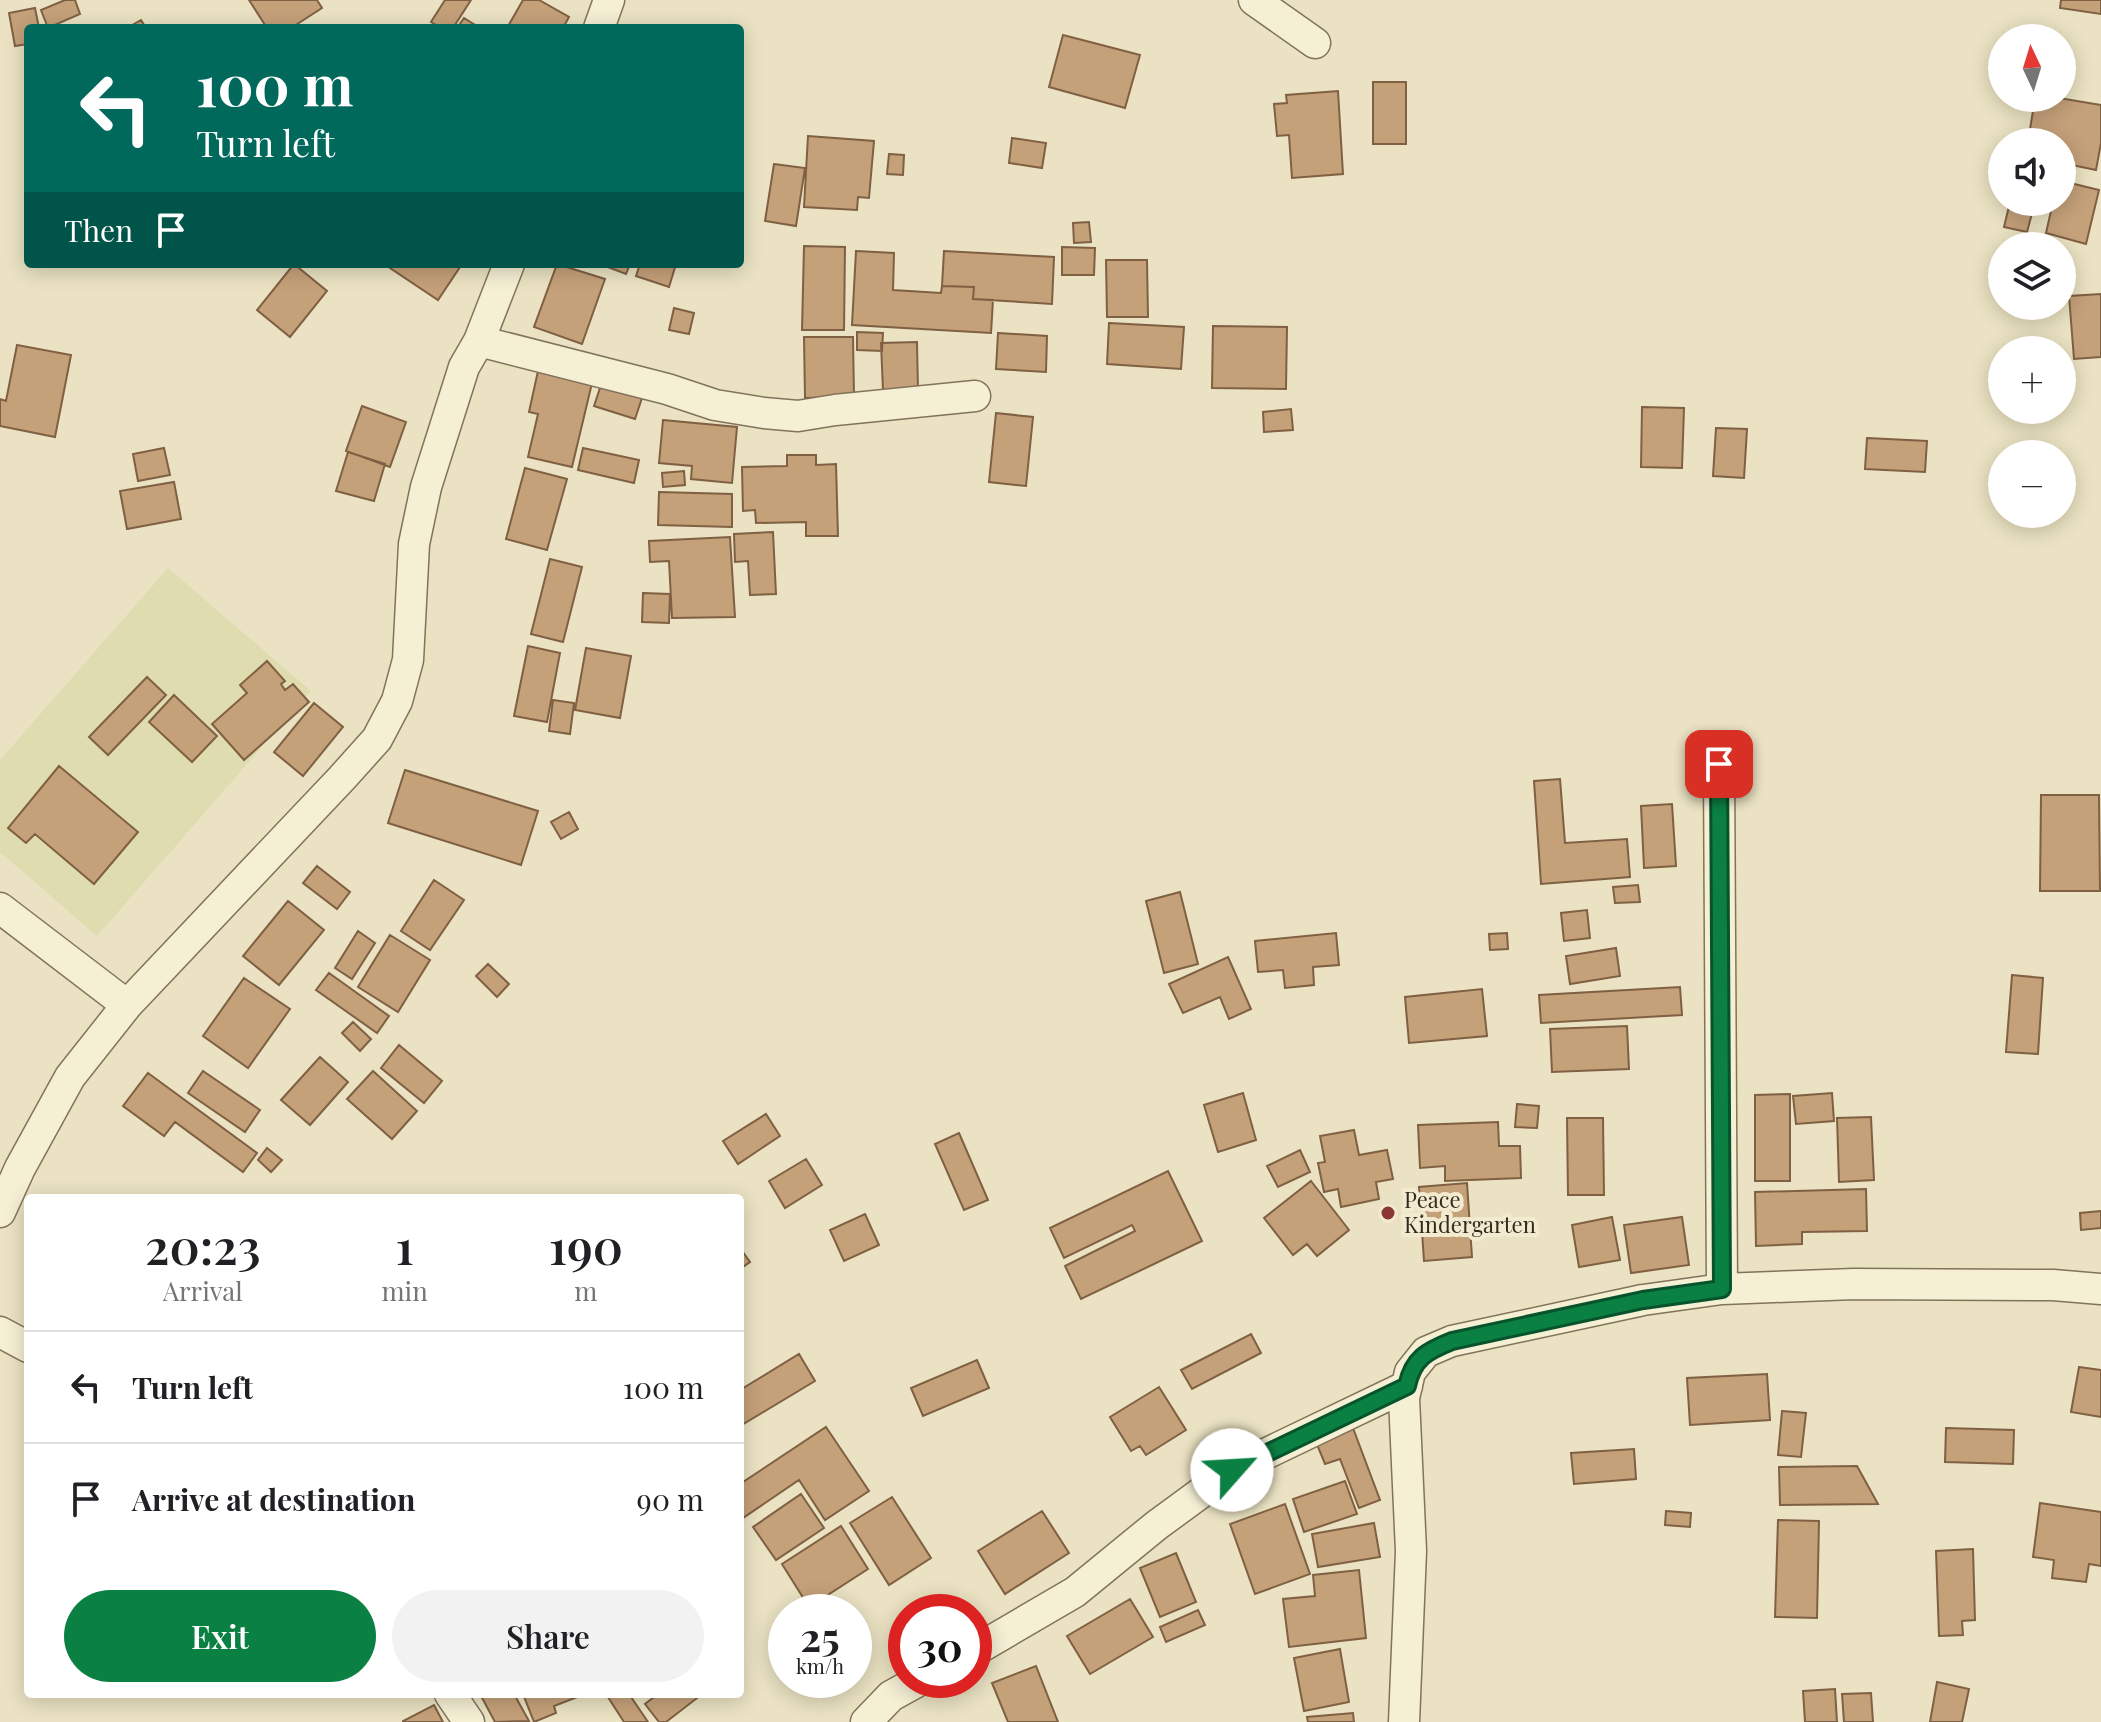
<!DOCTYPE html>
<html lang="en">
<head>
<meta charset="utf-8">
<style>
  :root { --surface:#fff; --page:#f2f2f2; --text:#202124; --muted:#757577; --line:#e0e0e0; --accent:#0b8043 }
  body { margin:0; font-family:"Playfair Display",serif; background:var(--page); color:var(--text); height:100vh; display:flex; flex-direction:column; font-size:30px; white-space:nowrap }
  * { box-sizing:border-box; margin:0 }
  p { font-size:26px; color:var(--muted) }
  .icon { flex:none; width:44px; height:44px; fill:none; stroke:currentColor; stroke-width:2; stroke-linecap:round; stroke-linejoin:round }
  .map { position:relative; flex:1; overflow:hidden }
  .panel { position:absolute; left:24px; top:1194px; width:720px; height:504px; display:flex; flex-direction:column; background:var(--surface); border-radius:8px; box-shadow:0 4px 20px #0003 }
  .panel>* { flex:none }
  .banner { position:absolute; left:24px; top:24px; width:720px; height:244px; border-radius:8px; box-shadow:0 4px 20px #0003; background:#00695c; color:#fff; overflow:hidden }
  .needle { width:52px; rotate:356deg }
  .fabs { position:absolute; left:1988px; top:24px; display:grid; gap:16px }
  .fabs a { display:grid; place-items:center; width:88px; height:88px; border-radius:50%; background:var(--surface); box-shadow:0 4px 20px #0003; font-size:40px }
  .speed { position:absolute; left:768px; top:1594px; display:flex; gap:16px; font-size:40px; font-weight:700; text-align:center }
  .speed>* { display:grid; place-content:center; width:104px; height:104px; border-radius:50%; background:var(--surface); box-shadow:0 4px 20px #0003; line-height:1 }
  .speed small { font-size:20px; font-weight:400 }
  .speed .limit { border:12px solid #d22; background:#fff; color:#111 }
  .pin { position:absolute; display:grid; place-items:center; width:68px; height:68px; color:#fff; margin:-34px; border-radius:16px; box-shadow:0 4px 12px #0006 }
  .me { position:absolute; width:88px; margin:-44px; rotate:64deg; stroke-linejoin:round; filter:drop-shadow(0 0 6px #0008) }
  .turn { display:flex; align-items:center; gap:28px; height:168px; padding:0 40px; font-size:36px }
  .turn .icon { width:104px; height:104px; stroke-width:2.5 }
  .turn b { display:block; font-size:56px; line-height:68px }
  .then { display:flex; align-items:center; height:76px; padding:0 40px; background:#0003; gap:16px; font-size:30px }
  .eta { display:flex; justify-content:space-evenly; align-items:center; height:136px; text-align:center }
  .eta b { font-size:48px; font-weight:600; line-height:56px }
  .action { display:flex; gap:16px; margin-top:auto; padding:16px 40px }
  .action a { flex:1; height:92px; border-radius:48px; background:var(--accent); color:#fff; font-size:32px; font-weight:600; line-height:92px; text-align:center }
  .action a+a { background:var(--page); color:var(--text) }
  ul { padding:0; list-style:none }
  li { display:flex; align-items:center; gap:24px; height:112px; padding:0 40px; border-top:2px solid var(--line) }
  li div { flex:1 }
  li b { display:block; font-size:30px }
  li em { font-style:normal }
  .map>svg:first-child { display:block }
</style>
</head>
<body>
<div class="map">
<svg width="2101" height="1722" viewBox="0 0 2101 1722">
  <rect width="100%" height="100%" fill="#eae2c2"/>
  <path fill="#dfdcb0" d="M168,568L311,691L97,936L0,852V760Z"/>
  <path fill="#c5a17a" stroke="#7f6042" stroke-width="2" d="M65,0H75L80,14L48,28L41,10Z
    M249,0H317L322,8L291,28H267Z
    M445,0H471L453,28H441L431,22Z
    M523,0H539L569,17L563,28H507Z
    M2061,0H2101V14L2060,8Z
    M35,8L39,28H28V44L15,46L9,13Z
    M464,18L480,28H457Z
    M141,20L146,28H127Z
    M1063,35L1140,55L1125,108L1049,87Z
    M1373,82H1406V144H1373Z
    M1338,91L1343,174L1292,178L1289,135L1277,136L1274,104L1287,103L1286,95Z
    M2035,98H2059L2101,105V143L2096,170L2062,163V142H2028Z
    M808,136L874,141L869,198L858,197L857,210L804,207Z
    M1012,138L1046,143L1042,168L1009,163Z
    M889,154L904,155L903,175L887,174Z
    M774,164L805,168L796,226L765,221Z
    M2062,181L2099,190L2086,244L2046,233L2053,202H2062Z
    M2010,202H2035L2027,232L2004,227Z
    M1089,222L1091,242L1074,243L1073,223Z
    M804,246L845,247L844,330H802Z
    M1062,247L1095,248L1094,275H1062Z
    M856,251L894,253L893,290L941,293L942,286L974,287L973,299L993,300L991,333L852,325Z
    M944,251L1054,257L1052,304L973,299L974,287L942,286Z
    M1106,260H1147L1148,317H1107Z
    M294,264L327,291L290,337L257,310Z
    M384,264H462L438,300Z
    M557,264L605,279L582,344L534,327Z
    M600,264H630L626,274Z
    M640,264H676L669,287L636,276Z
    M2101,294V357L2074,359L2069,296Z
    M674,308L694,313L689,334L669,330Z
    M1109,323L1184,327L1181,369L1107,364Z
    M1213,326L1287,327L1286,389L1212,388Z
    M857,332L883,333L882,351L857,350Z
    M998,333L1047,336L1046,372L996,369Z
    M804,337H853L854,397L805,398Z
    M917,342L918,390L883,391L881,343Z
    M17,345L71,355L55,437L0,426V399L6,401Z
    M538,371L592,383L572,467L528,457L538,414L529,412Z
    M602,382L643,395L635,419L594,406Z
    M362,406L406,422L390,467L346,451Z
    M1642,407L1684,408L1682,468L1641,467Z
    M1291,409L1293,430L1264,432L1263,412Z
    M996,413L1033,417L1026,486L989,482Z
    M663,420L737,427L732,483L691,479L692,466L659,463Z
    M1716,428L1747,429L1744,478L1713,476Z
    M1867,438L1927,441L1925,472L1865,469Z
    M164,448L170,475L138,481L133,454Z
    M583,448L639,460L634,483L578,470Z
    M348,452L385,464L374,501L336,491Z
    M787,455H816V465L836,464L838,536H806V522L756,523L755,510L743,511L742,467L787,466Z
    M525,468L567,479L547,550L506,539Z
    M684,471L685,485L663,487L662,473Z
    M174,482L181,519L127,529L120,491Z
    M659,492L732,494V527L658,525Z
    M773,532L776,594L750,595L748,561L735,562L734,534Z
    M730,537L735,617L672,618L669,561L650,562L649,541Z
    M550,559L582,567L563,642L531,634Z
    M643,593L670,594L669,623L642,622Z
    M528,646L560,653L547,722L514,716Z
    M586,648L631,656L620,718L575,710Z
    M267,661L285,681L281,684L285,690L293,684L309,702L244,760L212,724L247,693L240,685Z
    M147,677L166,695L108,755L89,737Z
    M174,695L217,736L192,762L149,722Z
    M553,700L574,703L570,734L549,731Z
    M314,703L343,727L303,776L274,752Z
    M59,766L138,832L94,884L35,834L26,843L8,828Z
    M405,770L538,811L521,865L388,823Z
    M1560,779L1565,843L1627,839L1630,877L1541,884L1534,781Z
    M2041,795H2099L2100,891H2040Z
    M1672,804L1676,866L1644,868L1641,806Z
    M569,812L578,829L561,839L551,822Z
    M317,866L350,892L337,909L303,883Z
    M434,880L464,900L430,950L401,931Z
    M1638,885L1640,902L1615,903L1613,887Z
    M1180,892L1198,964L1164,973L1146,901Z
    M288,901L324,930L279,985L243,956Z
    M1587,910L1590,938L1564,941L1561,913Z
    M358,931L375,943L352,979L335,968Z
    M1336,933L1339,965L1313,967L1314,985L1285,988L1283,970L1258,972L1255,941Z
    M1507,933L1508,949L1490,950L1489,934Z
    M390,935L430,960L398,1012L358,987Z
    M1616,948L1620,976L1570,984L1566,956Z
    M1228,957L1251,1009L1229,1019L1220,997L1183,1013L1169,984Z
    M488,964L509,984L497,997L476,976Z
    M329,973L389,1016L377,1033L316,990Z
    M2012,975L2043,978L2038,1054L2006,1052Z
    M244,978L290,1009L248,1068L203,1036Z
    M1680,987L1682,1015L1541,1023L1539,995Z
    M1482,989L1487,1036L1409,1043L1405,997Z
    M353,1022L371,1039L360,1051L342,1033Z
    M1627,1026L1629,1069L1552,1072L1550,1029Z
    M399,1045L442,1081L424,1103L381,1068Z
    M320,1057L348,1082L310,1125L281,1100Z
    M203,1071L260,1110L245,1132L188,1093Z
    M373,1071L417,1111L392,1139L347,1099Z
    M148,1073L257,1153L243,1172L175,1122L164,1136L123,1106Z
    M1243,1093L1256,1140L1218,1152L1204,1105Z
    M1832,1093L1834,1121L1796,1124L1793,1096Z
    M1790,1094V1181H1755V1095Z
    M1517,1104L1539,1106L1537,1128L1515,1127Z
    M766,1114L780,1136L738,1164L723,1141Z
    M1871,1117L1874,1180L1839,1182L1837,1118Z
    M1567,1118H1603L1604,1195H1568Z
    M1498,1122L1499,1146H1520L1521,1178L1445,1181V1166L1420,1168L1418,1125Z
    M1354,1130L1359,1155L1387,1150L1393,1179L1376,1182L1379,1199L1341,1207L1338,1189L1324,1192L1318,1163L1325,1162L1320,1136Z
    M959,1133L988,1200L964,1210L935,1144Z
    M267,1148L282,1160L271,1172L258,1160Z
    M1300,1150L1310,1172L1278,1187L1267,1166Z
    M806,1159L822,1185L785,1208L769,1181Z
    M1168,1171L1202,1241L1081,1299L1065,1266L1135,1231L1132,1225L1064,1258L1050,1228Z
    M1311,1181L1349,1230L1317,1256L1307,1244L1293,1255L1264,1218Z
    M1467,1183L1472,1257L1424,1261L1419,1187Z
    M1866,1189L1867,1231L1802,1232V1244L1756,1246L1755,1192Z
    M2101,1211V1228L2081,1230L2080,1213Z
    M865,1214L879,1245L844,1261L830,1230Z
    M1612,1217L1620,1260L1579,1267L1572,1225Z
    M1682,1217L1689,1265L1631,1273L1624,1225Z
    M740,1248L750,1262L740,1269Z
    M1251,1334L1261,1353L1192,1389L1181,1370Z
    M799,1354L815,1381L740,1426V1390Z
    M977,1360L989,1388L923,1416L911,1388Z
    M2079,1367L2101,1370V1417L2071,1412Z
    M1767,1374L1770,1420L1690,1425L1687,1378Z
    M1159,1387L1186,1430L1146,1455L1140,1446L1131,1451L1110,1417Z
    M1782,1411L1806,1413L1801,1457L1778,1455Z
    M826,1427L869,1491L825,1520L799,1480L740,1520V1484Z
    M1353,1428L1380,1500L1359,1508L1340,1459L1325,1464L1316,1442Z
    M1946,1428L2014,1430L2013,1464L1945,1462Z
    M1634,1449L1636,1479L1574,1484L1571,1453Z
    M1857,1466L1878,1504L1780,1505L1779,1467Z
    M1345,1481L1357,1514L1304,1532L1293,1499Z
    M801,1494L824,1528L776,1560L753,1527Z
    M892,1497L931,1558L889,1585L850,1523Z
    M2040,1503L2101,1512V1566L2089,1564L2086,1582L2052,1578L2054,1560L2033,1557Z
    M1285,1504L1310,1574L1255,1594L1230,1524Z
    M1042,1511L1069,1553L1005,1594L978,1551Z
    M1666,1511L1691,1513L1690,1527L1665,1525Z
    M1778,1520L1819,1521L1817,1618L1775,1617Z
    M1374,1523L1380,1557L1318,1567L1312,1534Z
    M841,1526L868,1569L809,1607L782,1564Z
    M1973,1549L1975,1620L1962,1621L1963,1635L1939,1636L1936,1551Z
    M1176,1553L1196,1602L1160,1617L1140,1568Z
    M1359,1570L1366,1638L1289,1647L1283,1599L1315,1596L1313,1575Z
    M1130,1599L1153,1637L1090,1674L1067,1636Z
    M1198,1610L1205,1625L1166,1642L1160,1627Z
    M1340,1649L1349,1702L1304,1711L1294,1658Z
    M1036,1666L1058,1722H1008L992,1683Z
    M1937,1682L1969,1689L1962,1722H1930Z
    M1835,1689L1837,1722H1805L1803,1691Z
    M1871,1693L1873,1722H1844L1842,1694Z
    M480,1694H514L529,1721L495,1722Z
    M523,1694H585L554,1706L556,1713L534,1722Z
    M606,1694H629L648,1722H624Z
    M658,1694H700L701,1695L666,1722H659L645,1704Z
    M434,1705L443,1722H403V1721Z
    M1353,1713L1354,1722H1308L1307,1717Z"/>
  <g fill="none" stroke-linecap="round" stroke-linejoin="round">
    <g stroke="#82735b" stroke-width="33">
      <path id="street" d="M1254,0L1315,43
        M599,28L609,0
        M479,341L667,389L715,405L764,413L798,416L835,410L975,396
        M1719,764L1722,1289
        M0,908L127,1005
        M0,1212L20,1168L70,1077L127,1005L342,778L377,739L397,701L408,660L414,544L426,487L464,367L479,341L509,264
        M0,1332L28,1347
        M974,1651L1075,1592L1157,1525L1232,1470L1407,1386
        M450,1694L469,1722
        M866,1722L891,1696L920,1680
        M1404,1722L1411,1551L1404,1398L1410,1372L1426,1352L1452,1341L1643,1300L1722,1289L1854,1284L2053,1285L2101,1289"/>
    </g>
    <use href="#street" stroke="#f5efd4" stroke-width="30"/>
  </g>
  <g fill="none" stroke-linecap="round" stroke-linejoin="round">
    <g stroke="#07532c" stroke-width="20">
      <path id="route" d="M1232,1470L1407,1386C1413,1358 1427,1351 1452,1341L1643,1300L1722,1289L1719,764"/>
    </g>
    <use href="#route" stroke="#0b8043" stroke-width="14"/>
  </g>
  <circle fill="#8c3830" stroke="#f2ebd0" stroke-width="3" cx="1388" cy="1213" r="8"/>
  <g text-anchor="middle" stroke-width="8" stroke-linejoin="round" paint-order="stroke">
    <g font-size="22" fill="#332a1e" stroke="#f2ebd0" text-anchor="start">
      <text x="1404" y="1208">Peace<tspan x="1404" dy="25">Kindergarten</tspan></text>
    </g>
  </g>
</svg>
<div class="fabs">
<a><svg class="needle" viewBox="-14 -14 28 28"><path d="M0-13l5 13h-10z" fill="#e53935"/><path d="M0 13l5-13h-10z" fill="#757577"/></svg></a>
<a><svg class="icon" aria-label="sound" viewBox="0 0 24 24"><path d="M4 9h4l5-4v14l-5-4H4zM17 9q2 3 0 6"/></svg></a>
<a><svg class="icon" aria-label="layers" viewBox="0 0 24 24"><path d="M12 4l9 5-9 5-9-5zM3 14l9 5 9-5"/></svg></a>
<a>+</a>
<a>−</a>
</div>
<div class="speed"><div>25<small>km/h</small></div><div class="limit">30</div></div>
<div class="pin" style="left:1719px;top:764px;background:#d93025"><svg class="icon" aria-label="arrive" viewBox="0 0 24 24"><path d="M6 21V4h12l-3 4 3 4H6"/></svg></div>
<svg class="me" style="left:1232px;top:1470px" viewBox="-20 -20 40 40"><circle r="19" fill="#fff"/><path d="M0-13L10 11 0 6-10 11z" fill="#0b8043"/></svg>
<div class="banner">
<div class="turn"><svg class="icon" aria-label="left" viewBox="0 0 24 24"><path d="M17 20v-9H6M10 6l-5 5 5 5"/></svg><div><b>100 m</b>Turn left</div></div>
<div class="then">Then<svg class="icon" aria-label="arrive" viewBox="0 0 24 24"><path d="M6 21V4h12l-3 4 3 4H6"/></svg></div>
</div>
<section class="panel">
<div class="eta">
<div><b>20:23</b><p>Arrival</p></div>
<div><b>1</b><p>min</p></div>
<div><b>190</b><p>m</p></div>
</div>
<ul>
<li><svg class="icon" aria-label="left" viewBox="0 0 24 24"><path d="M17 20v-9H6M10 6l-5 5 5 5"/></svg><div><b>Turn left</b></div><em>100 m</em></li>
<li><svg class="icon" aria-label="arrive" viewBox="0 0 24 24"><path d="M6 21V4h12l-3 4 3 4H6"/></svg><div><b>Arrive at destination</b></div><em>90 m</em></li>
</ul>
<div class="action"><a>Exit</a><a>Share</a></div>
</section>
</div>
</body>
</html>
